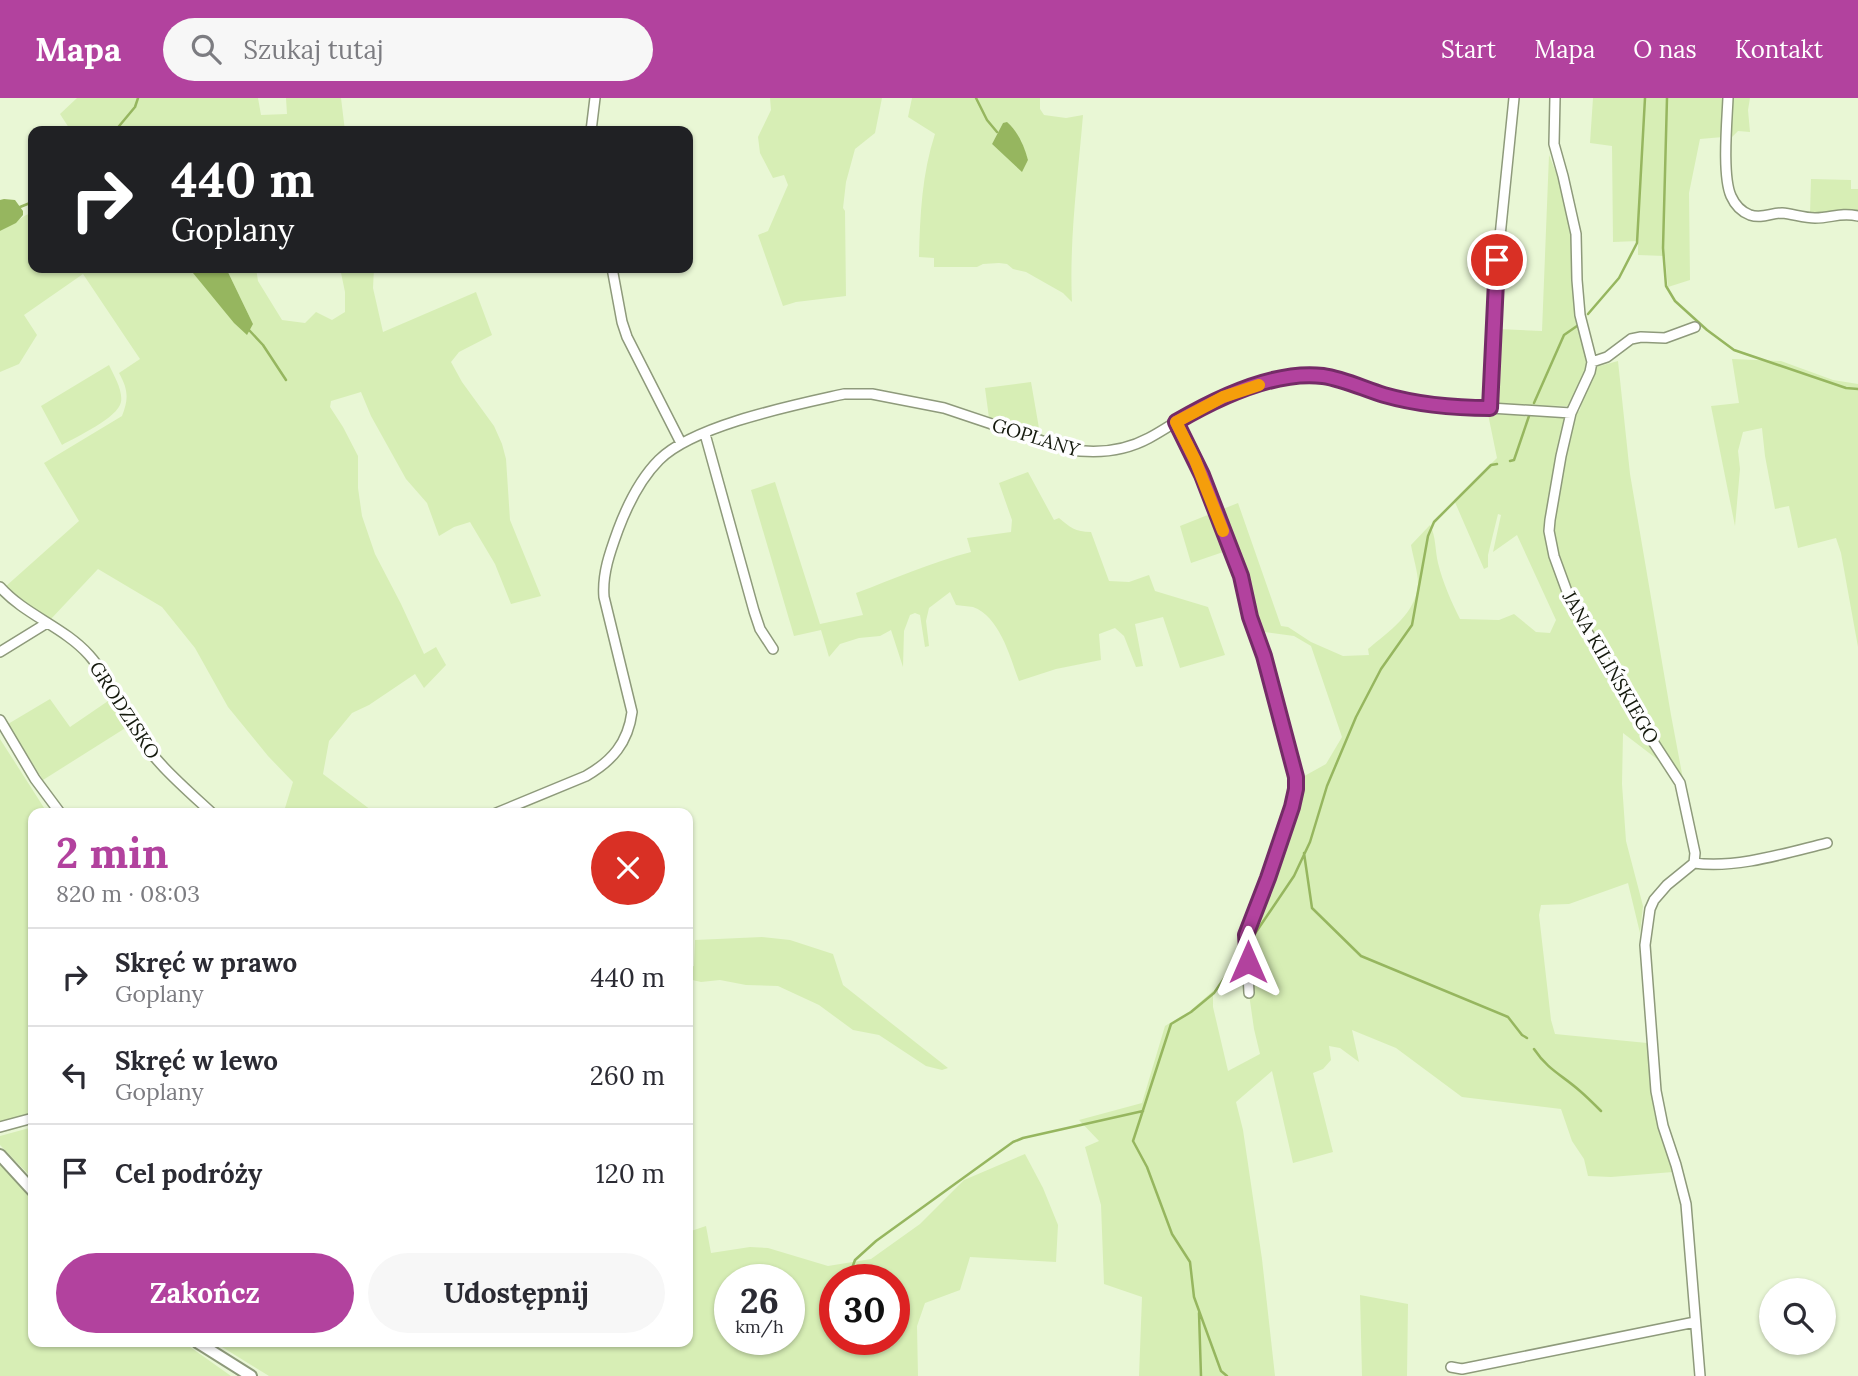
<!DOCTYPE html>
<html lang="pl">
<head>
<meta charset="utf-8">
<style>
  :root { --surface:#fff; --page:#f7f7f7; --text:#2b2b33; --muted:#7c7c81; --line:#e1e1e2; --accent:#b2429e }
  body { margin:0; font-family:Lora,serif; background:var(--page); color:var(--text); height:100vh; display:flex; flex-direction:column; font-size:26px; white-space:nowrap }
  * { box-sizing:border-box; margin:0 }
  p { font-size:23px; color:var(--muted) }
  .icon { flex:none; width:38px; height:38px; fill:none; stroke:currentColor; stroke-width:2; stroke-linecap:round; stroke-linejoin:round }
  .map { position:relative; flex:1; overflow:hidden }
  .drawer { position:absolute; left:28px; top:710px; width:665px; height:539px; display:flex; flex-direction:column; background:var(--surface); border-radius:14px; box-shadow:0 2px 5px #0004 }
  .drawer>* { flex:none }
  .hud { position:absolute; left:28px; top:28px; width:665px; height:147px; border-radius:14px; box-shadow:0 2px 5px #0004; background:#202124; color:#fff; overflow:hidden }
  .tools { position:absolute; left:1759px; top:1180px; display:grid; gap:14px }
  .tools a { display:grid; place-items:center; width:77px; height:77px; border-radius:50%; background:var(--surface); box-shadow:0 2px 5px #0004; font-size:35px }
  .speed { position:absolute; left:714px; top:1166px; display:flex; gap:14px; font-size:35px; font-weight:700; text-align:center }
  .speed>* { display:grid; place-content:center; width:91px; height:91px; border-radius:50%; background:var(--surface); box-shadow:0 2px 5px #0004; line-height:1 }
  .speed small { font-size:18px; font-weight:400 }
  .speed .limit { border:10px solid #d22; background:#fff; color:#111 }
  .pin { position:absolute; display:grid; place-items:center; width:60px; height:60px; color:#fff; margin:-30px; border:4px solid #fff; border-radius:50%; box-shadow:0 2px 7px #0007 }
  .me { position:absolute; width:77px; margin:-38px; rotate:0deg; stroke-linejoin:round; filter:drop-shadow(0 0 5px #0008) }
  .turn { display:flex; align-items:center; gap:24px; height:147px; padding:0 28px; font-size:32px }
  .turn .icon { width:91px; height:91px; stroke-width:2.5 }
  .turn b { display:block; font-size:49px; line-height:60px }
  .round { display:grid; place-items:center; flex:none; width:74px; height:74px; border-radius:37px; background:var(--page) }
  .head { display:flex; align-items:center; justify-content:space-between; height:119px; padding:0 28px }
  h1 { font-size:42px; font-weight:700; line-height:52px; color:var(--accent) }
  .action { display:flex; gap:14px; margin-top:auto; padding:14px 28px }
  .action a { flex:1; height:80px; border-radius:42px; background:var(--accent); color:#fff; font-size:28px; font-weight:700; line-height:80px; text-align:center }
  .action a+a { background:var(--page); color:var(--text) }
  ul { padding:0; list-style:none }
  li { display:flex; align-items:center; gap:21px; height:98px; padding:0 28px; border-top:2px solid var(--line) }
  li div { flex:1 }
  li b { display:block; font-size:26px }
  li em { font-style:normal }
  header { display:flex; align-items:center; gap:42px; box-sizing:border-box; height:98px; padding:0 35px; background:var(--accent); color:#fff }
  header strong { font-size:33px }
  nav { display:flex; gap:38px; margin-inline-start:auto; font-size:24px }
  .search { width:490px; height:63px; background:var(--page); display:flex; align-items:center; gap:18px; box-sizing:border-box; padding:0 24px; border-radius:38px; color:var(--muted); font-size:26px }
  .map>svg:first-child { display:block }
</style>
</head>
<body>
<header>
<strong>Mapa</strong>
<div class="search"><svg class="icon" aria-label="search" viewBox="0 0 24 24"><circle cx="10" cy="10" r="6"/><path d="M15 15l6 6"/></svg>Szukaj tutaj</div>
<nav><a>Start</a><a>Mapa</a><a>O nas</a><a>Kontakt</a></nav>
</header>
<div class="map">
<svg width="1858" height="1278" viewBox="0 0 1858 1278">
  <rect width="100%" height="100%" fill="#e9f7d5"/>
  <path fill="#d7eeb5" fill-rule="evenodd" d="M77,0H258L261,17L287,16L286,0H341L345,33H71L60,16Z
    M770,0H882L875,35L855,51L846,84L843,110L845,113L846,198L796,204L783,208L758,137L768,133L788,87L784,77L773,80L760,55L758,39L771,12Z
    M912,0H1040V11L1044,17L1066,20L1083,17C1078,78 1069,142 1072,204L1063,195L1026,174L1013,171L1007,166L999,165L983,166L977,169H934V160L919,159C920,118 922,75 935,36L908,19ZM1003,25L1021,42L1028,62L1022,73L992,46Z
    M1593,0H1725L1723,39L1700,41L1689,95L1690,182L1668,189L1665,158L1638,157V143L1613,144L1612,48L1590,45Z
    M1730,0H1750L1748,12L1750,34L1738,33L1731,40Z
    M1549,57L1557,77L1561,82L1573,137L1576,222L1587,260L1586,272L1574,303L1568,308L1501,307L1497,305L1494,299L1497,231L1542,233Z
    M1811,81L1851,82V91H1858V116C1843,109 1826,118 1810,116Z
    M33,114V170H198L194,172L253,226L226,170H256L258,183L282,222L305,225L316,214L332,222L345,214V194L340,170H374L373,190L383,234L476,194L492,237L459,254L451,264L462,284L494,328L502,346L506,361L510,422L541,498L511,506L495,466L470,424L454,429L439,438L427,405L406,381L371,318L361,294L331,303L330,309L343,329L358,358V390L362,418L375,456L401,506L424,556L436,549L446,567L424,590L415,576L369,607L352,615L329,643L323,676L371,712L367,716H291L285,710L293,684L268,658L228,609L195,550L162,509L98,471L50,522L5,489L79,423L44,365L122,318C129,301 128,291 119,275L140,261L83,176L24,217L37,237L19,266L0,274V133C12,127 22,118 33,114Z
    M1732,261L1781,263L1833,282L1858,286V549L1841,455L1836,440L1798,450L1789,408L1775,411L1765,358L1762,330L1743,334L1738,353L1740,371L1735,428L1711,308L1739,305Z
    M1618,263L1630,376L1671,617L1683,681L1623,635L1622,686L1626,743L1643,808L1640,835L1628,785L1569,806L1541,807L1539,817L1551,922L1555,936L1647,945L1654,1014L1673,1074L1611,1079L1588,1078L1584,1061L1572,1043L1561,1011L1462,999L1396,950L1352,932L1359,964L1340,950L1329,948L1331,962L1323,971L1313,975L1333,1054L1293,1065L1272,973L1236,1004L1243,1032L1262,1161L1275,1278H1139L1142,1199L1104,1186L1101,1107L1085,1049L1099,1043L1079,1022L1142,1005L1165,928L1190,913L1213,893V909L1228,973L1260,956L1254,931L1249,896L1251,856L1243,862L1241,833L1246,821L1253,823L1299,681L1326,666L1342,639L1311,548L1294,538L1256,533L1232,451L1191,465L1180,428L1238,405L1281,528L1288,529L1311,544L1343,558L1369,557L1368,551C1389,533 1416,516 1418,486C1418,474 1413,459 1411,447L1430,427C1436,438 1435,452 1438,465C1443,485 1451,503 1460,521L1499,522L1514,516L1536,534L1550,535L1556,522L1517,437L1493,454L1501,417L1498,416L1488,457V469L1484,471L1454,402L1497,360L1488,316L1573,319L1580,312L1584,294L1596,269Z
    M109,267C114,278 123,292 121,304C118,320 76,339 62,347L41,308Z
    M1031,284L1040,336L1039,339L989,320L985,290Z
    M1028,374L1054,422L1059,420C1070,429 1075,434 1091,434L1109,483L1129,484L1149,477L1155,493L1208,509L1225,557L1180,570L1163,519L1135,526L1143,568L1136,569L1124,538L1115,530L1099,536L1101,562L1056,571L1019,583C1010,559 1000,519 973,509C968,508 961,508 956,507L950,494L929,510L926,523L929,548L925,549L920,517L915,515L910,517L904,533L903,569L891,532L880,538L859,540L840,546L829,559L821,532L794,538L751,392L775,384L820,526L863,517L856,495C894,481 932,464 971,454L967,440L1011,434L1012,422L999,385Z
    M50,601L70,629L111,601L127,629L43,682L8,626Z
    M0,641L48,716H33V1014L0,1026Z
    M762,839L790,842L833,856L843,887L948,970L942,972L926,968L879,937L853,932L819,907L778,888L746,887L720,882L701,884L688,881V869L694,868L695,842Z
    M33,1029V1081L0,1047V1038Z
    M1025,1056L1043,1090L1058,1127L1056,1164L970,1159L960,1192L925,1205L917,1228L918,1278H269L214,1244H688V1134L706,1128L711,1155L750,1149L768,1150L828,1168L871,1161L920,1126L964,1082ZM730,1181H789V1241H730ZM835,1181H894V1241H835Z
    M0,1064L33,1099V1244H183L231,1278H0Z
    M1360,1197L1408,1206L1407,1278H1362Z"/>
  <path fill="#96b65f" d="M1007,24C1018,34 1024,47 1028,62L1022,74L992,46L1003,25Z
    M4,101L15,102L23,113V117L16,125L0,133V102Z
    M198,170H226L253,226L247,237L234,225L193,175Z"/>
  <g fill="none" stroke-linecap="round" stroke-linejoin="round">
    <path stroke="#96b65f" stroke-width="2.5" d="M976,0L987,22L997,34
      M1667,0L1663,150L1666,188L1675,203L1707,232L1734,252L1846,290L1858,291
      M115,33L135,9L138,0
      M20,109L30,105L33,101
      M1588,216L1619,180L1637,145L1645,0
      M249,232L263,247L286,282
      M1534,305L1564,237L1577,228
      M1510,363L1514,362L1529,318
      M1304,755L1312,810L1361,858L1508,919L1522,937L1527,940
      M1254,837L1294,778L1310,744L1327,688L1356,619L1381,571L1412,527L1428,438L1434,424L1491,367L1497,366
      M1534,951C1548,972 1562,977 1580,993C1587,999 1594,1006 1601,1013
      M848,1181L855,1162L876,1143L1013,1044L1023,1040L1143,1013
      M1199,1215L1201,1278
      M1227,1278L1221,1273L1194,1199L1190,1164L1172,1136L1147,1069L1133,1043L1171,926L1191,914L1214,895L1243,853"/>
    <g stroke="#8e9a7b" stroke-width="12">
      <path id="minor" d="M1555,0L1554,46L1563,78L1576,136L1577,182L1580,217L1592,264L1590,274L1571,315L1561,358L1550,422L1549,433L1554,458L1573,510L1652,642L1680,685L1695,755L1694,765L1667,787L1654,802L1650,811L1645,847L1656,993L1663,1028L1676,1067L1686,1106L1700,1278
        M1728,0C1727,23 1722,78 1731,98C1735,107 1742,114 1750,117C1762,121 1771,115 1782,115C1793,116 1804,120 1815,120C1832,120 1840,114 1858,118
        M591,33L595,0
        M612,170L622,224L627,239L681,345
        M1592,264L1607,259L1631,241L1641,239L1665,240L1695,229
        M1490,310L1571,315
        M1176,324L1208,393L1241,478L1250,519L1264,558L1296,679V691L1292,709L1268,780L1246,837L1249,895
        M705,336L754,513L760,531L773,551
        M0,489C25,517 64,529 89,557C108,578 117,606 133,630C154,664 184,689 213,716
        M0,554L47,525
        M0,622L35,681L61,716
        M494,716L586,678C612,663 628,645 632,614L604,499C602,476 610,454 618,432C627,408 640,381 659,362C694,327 795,307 844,296H872L944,310L1066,351C1094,356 1123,354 1149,340C1166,331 1182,319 1200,310C1220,300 1243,291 1265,285C1317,269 1336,283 1384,297C1419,307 1455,310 1490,310L1496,178L1514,0
        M1694,765C1736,771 1786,755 1827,745
        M0,1029L33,1020
        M1451,1269L1462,1271L1695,1224"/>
    </g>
    <g stroke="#8e9a7b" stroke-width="14">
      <path id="tertiary" d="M0,1057L33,1093
        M197,1244L251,1278"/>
    </g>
    <use href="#minor" stroke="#fff" stroke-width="9"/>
    <use href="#tertiary" stroke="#fff" stroke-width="10"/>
  </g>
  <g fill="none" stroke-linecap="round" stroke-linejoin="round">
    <g stroke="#742b67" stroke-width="18">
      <path id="route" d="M1248,864L1246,837L1268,780L1292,709L1296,691V679L1264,558L1250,519L1241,478L1202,377L1176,324C1217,300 1274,272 1323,278C1344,281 1364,291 1384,297C1419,307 1455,310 1490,310L1497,162"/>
    </g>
    <use href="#route" stroke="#b2429e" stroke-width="12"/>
    <path stroke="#f59e0b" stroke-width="12" d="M1223,433L1195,362L1176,324L1223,299L1259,287"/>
  </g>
  <g text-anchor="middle" stroke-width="7" stroke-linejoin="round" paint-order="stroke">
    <g font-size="19" fill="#13180c" stroke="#fefefe">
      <text transform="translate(1036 339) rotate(17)" y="7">GOPLANY</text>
      <text transform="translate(1611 569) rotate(60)" y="7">JANA KILIŃSKIEGO</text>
      <text transform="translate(125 612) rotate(57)" y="7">GRODZISKO</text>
    </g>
  </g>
</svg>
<div class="tools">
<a><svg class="icon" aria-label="search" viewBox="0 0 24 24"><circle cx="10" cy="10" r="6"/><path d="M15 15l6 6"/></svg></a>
</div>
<div class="speed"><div>26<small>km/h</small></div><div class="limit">30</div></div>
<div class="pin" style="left:1497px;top:162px;background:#d93025"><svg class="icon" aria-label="arrive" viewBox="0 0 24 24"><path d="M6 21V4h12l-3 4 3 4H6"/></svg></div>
<svg class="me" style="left:1248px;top:864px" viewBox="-20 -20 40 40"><path d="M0-17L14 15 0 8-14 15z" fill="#b2429e" stroke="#fff" stroke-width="4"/></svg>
<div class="hud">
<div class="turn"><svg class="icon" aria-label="right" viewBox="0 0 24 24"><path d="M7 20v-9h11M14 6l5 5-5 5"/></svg><div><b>440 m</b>Goplany</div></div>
</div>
<section class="drawer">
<div class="head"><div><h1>2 min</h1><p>820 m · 08:03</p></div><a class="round" style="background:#d93025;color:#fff"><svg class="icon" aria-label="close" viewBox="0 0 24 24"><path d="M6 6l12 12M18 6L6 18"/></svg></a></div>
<ul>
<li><svg class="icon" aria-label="right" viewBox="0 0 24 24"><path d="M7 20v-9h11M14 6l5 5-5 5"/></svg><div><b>Skręć w prawo</b><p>Goplany</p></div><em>440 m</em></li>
<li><svg class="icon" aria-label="left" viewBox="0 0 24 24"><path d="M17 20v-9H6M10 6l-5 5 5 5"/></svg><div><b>Skręć w lewo</b><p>Goplany</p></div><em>260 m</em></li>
<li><svg class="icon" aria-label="arrive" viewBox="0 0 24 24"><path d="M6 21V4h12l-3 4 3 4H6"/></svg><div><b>Cel podróży</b></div><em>120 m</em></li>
</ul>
<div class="action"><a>Zakończ</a><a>Udostępnij</a></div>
</section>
</div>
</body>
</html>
